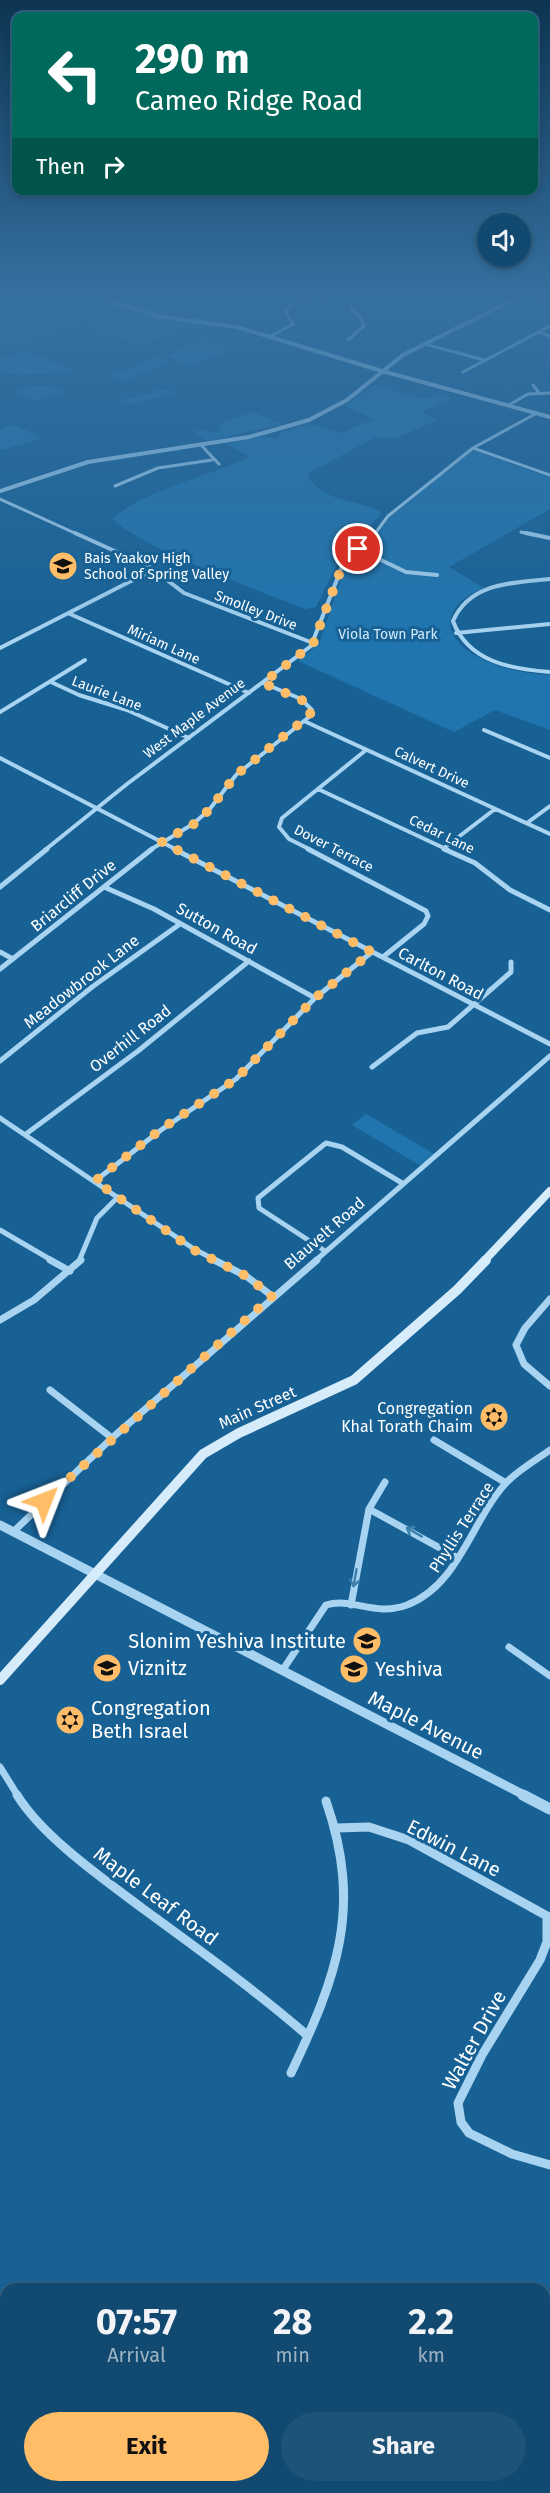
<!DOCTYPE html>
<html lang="en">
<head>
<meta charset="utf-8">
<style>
  :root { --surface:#114970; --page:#1e5378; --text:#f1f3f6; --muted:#9cb2c3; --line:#306183; --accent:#ffbd68 }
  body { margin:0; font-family:"Fira Sans",sans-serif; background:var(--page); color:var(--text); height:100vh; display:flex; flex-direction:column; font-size:22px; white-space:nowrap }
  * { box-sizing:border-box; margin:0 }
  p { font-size:20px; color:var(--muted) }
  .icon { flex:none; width:33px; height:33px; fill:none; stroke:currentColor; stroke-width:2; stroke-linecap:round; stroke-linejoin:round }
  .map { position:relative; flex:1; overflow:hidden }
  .side { position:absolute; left:0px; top:2283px; width:550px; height:210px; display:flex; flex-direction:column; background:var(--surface); border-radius:18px 18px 0 0; box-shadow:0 3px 9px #0003,0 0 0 2px var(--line) }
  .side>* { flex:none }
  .top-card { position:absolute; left:12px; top:12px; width:526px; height:183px; border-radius:12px; box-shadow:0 3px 9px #0003,0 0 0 2px var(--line); background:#00695c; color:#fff; overflow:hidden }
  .tools { position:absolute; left:477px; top:213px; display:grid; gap:12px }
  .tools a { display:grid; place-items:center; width:54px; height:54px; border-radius:50%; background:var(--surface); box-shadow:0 3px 9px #0003,0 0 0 2px var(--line); font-size:30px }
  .pin { position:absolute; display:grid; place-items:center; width:51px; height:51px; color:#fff; margin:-26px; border:3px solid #fff; border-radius:50%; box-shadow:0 2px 6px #0007 }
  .me { position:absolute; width:66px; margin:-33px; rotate:45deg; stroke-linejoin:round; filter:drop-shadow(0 0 4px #0008) }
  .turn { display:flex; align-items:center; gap:21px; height:126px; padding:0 24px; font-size:27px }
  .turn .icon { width:78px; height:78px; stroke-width:2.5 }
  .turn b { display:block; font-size:42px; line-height:51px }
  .then { display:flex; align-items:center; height:57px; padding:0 24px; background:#0003; gap:12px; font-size:22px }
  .eta { display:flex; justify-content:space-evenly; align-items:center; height:102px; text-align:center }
  .eta b { font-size:36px; font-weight:700; line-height:42px }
  .button { display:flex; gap:12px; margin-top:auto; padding:12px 24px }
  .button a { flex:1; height:69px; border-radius:36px; background:var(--accent); color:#111; font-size:24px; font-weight:700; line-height:69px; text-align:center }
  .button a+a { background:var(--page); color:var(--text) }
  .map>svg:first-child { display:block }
</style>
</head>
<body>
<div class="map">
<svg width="550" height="2493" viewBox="0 0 550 2493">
  <rect width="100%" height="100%" fill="#176195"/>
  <path fill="#2075ae" d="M0,292H72L115,306L25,344L9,345L0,342Z
    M125,311L157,318L228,327L217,333L183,328L142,345L83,327Z
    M205,338L235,348L189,366L165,356Z
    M23,352L29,353L74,369L68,372L18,375L0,372V358Z
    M157,357L171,361L123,381L109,376Z
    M375,384L421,399L440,395L453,398L421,412L438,420L396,438H374L307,474C322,504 358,498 382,513L342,554L316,607L305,609C268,594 133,545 113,518C149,488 207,477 250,457L226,444L263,437L278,439L279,433L309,424L341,433L374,419L345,406Z
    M33,386H50L64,392L37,401L16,392Z
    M155,389L175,392L133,405L120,400L149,394Z
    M252,412L283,424L208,441L193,432L203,429L213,433L221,430L218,424Z
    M12,424L38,436L39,439L3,450L0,448V430Z
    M473,450L550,478V509L449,567L484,588C437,606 441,642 486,661C506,670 528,674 550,675V730L495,710L454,732L298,661L319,644L346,564L379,532L396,508Z
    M366,1114L436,1155L421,1166L352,1125Z"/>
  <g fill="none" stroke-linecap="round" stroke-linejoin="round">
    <path stroke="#a8d4f1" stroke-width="3" d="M393,292L436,304
      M149,293L189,299
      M523,295L550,302
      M126,307L143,300L149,292
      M539,332L550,336
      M269,337L293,324L285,311C303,290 325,304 349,301C356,300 364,295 371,292
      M348,340L364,326L361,318L351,308V301
      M425,344L484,360
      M463,372L550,326
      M533,385L539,393
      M509,405L528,394L550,393
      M200,444L219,464
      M473,448L550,475
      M115,486L158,468L212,460
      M0,499L79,535
      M521,532L534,535
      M374,535L388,516L473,448L537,413"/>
    <path stroke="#a8d4f1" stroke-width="4" d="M75,533L150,567L184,593L313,643
      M526,533L550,538
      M358,549L406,572L437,575
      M550,579C513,583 470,582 453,621C468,662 511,669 550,672
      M70,614L249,693
      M456,633L550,624
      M0,648L135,579L157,572
      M51,682L79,695L127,710L189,738
      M0,712L85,660
      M304,721L550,834
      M484,730L550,758
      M0,758L177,850
      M318,789L448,850
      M527,823L550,806
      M444,848L495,809
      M45,850L127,784L311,646L343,564L376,533
      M150,850L193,824L209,810L236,775L309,717L312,710L301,699L263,683
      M311,850L289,839L279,827L282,818L366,750"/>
    <path stroke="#a8d4f1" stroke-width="5" d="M174,849L550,1044
      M308,849L426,911L428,916L424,924L383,957
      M444,849L475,863L510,890L550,910
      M0,887L47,849
      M104,887L154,909L315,998
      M0,952L13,959
      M0,969L152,849
      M0,1061L92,987L180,924
      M372,1067L417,1033L448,1027L511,972V962
      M0,1118L194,1249L217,1261
      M26,1134L138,1051L249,961
      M95,1181L161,1130L236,1079L315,998L372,952
      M0,1230L53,1261
      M325,1251L259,1208L258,1198L326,1143L342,1147L402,1183
      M79,1261L97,1218L118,1197
      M315,1261L550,1056"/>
    <path stroke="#a8d4f1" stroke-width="7" d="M50,1260L70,1271
      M214,1260L246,1276L272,1296
      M550,1299L525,1328L516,1345L524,1364L550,1386
      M0,1320L34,1300L81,1260
      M50,1390L112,1438
      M434,1440L506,1483
      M369,1509L458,1558
      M13,1532L112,1438L317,1260
      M351,1605L369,1509L385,1482
      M509,1647L550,1676
      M282,1671L326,1605C352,1597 375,1617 407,1605C459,1585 471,1521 506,1483C518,1470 536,1460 550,1450
      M0,1767L18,1796"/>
    <path stroke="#a8d4f1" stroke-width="9" d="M17,1795C43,1837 102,1878 142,1908C198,1949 255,1990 308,2036
      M337,1828L369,1827L409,1840L549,1917
      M547,1916V1942L540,1960L482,2055L458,2103L461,2122L469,2133L512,2154L550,2165
      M291,2073C337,1976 363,1908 326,1801
      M522,2487L534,2493
      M62,2493L65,2487"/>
    <path stroke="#a8d4f1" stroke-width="4" d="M81,292L157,316L237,327L382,371L550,417
      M0,491L88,462L249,437L309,420L347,400L403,355L529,292"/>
    <path stroke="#a8d4f1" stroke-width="9" d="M0,1525L526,1796"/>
    <path stroke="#a8d4f1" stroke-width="11" d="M523,1795L550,1809"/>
    <path stroke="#d7ecfb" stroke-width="8" d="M484,1261L550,1191"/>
    <path stroke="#d7ecfb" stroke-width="10" d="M0,1680L203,1454L239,1433L354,1380L457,1290L486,1260"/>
  </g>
  <defs><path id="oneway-shaft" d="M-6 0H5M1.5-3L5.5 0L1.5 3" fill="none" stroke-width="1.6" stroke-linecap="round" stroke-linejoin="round" transform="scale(1.5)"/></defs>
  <g stroke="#3b7eac">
    <use href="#oneway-shaft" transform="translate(414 1532) rotate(-150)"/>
    <use href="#oneway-shaft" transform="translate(355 1578) rotate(100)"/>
  </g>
  <linearGradient id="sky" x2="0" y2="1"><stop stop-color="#0d3552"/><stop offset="0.46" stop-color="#3670a0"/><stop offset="1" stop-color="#3670a0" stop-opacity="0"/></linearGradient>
  <rect width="550" height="641" fill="url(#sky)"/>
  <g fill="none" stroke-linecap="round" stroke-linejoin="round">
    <path stroke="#ffbd68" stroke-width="10" stroke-dasharray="0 18" d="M44,1501L272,1296L246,1276L194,1250L95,1181L160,1130L236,1079L315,998L372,952L162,842L194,824L209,810L236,775L310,715L311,707L306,702L263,683L313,644L343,564L358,549"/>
  </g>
  <defs>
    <g id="school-disc" transform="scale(1.5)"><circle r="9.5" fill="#ffbd68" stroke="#176195"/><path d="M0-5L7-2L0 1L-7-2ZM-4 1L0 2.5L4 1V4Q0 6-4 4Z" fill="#111"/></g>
    <g id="synagogue-disc" transform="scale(1.5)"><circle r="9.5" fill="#ffbd68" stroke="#176195"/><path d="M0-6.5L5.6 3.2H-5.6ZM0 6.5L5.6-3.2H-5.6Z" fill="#111"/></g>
  </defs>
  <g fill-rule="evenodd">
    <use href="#school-disc" x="63" y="566"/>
    <use href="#synagogue-disc" x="494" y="1417"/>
    <use href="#school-disc" x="367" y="1641"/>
    <use href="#school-disc" x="107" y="1668"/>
    <use href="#school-disc" x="354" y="1669"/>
    <use href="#synagogue-disc" x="70" y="1720"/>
  </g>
  <g text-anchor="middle" stroke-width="6" stroke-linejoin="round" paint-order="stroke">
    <g font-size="14" fill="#fff" stroke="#176195" text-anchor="start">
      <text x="84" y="563">Bais Yaakov High<tspan x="84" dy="16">School of Spring Valley</tspan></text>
    </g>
    <g font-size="14" fill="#fff" stroke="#176195">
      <text transform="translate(256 610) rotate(21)" y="5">Smolley Drive</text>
      <text transform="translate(164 644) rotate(24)" y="5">Miriam Lane</text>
      <text transform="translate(107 693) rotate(21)" y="5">Laurie Lane</text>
      <text transform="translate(194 718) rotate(-37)" y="5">West Maple Avenue</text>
      <text transform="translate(432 767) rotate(25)" y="5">Calvert Drive</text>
      <text transform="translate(442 834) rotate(26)" y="5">Cedar Lane</text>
      <text transform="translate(334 848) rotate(27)" y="5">Dover Terrace</text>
    </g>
    <g font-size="14" fill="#cfeafc" stroke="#176195">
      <text x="388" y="639">Viola Town Park</text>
    </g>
    <g font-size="16" fill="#fff" stroke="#176195">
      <text transform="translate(73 895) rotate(-39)" y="6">Briarcliff Drive</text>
      <text transform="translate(217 928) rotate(29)" y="6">Sutton Road</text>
      <text transform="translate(441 973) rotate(28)" y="6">Carlton Road</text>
      <text transform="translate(81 981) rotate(-38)" y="6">Meadowbrook Lane</text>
      <text transform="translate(130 1038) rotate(-38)" y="6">Overhill Road</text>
      <text transform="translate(324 1233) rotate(-41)" y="6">Blauvelt Road</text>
      <text transform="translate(257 1407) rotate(-24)" y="6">Main Street</text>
      <text transform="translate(461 1527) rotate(-57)" y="6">Phyllis Terrace</text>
    </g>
    <g font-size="16" fill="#fff" stroke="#176195" text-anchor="end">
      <text x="473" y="1414">Congregation<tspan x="473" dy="18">Khal Torath Chaim</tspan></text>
    </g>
    <g font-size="20" fill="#fff" stroke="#176195" text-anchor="start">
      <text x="346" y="1648" text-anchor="end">Slonim Yeshiva Institute</text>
      <text x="128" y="1675">Viznitz</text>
      <text x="375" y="1676">Yeshiva</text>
      <text x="91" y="1715">Congregation<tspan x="91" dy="23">Beth Israel</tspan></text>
    </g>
    <g font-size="20" fill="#fff" stroke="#176195">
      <text transform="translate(426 1725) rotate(27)" y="7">Maple Avenue</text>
      <text transform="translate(454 1848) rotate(27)" y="7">Edwin Lane</text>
      <text transform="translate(156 1896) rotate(37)" y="7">Maple Leaf Road</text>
      <text transform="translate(474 2040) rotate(-61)" y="7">Walter Drive</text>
    </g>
  </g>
</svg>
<div class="tools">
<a><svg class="icon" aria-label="sound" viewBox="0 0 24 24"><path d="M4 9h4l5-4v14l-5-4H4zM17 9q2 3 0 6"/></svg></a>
</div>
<div class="pin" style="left:358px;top:549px;background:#d93025"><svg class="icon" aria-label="arrive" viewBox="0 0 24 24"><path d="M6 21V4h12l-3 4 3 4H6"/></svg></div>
<svg class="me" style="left:44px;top:1501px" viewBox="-20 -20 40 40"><path d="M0-17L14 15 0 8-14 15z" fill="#ffbd68" stroke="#fff" stroke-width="4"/></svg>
<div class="top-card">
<div class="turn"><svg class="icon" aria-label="left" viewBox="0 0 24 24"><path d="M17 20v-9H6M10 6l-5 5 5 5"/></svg><div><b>290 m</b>Cameo Ridge Road</div></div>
<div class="then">Then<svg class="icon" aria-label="right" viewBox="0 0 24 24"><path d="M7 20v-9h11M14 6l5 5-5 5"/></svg></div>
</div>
<section class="side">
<div class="eta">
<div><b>07:57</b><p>Arrival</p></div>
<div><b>28</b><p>min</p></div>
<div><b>2.2</b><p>km</p></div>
</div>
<div class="button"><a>Exit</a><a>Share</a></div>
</section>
</div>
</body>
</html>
